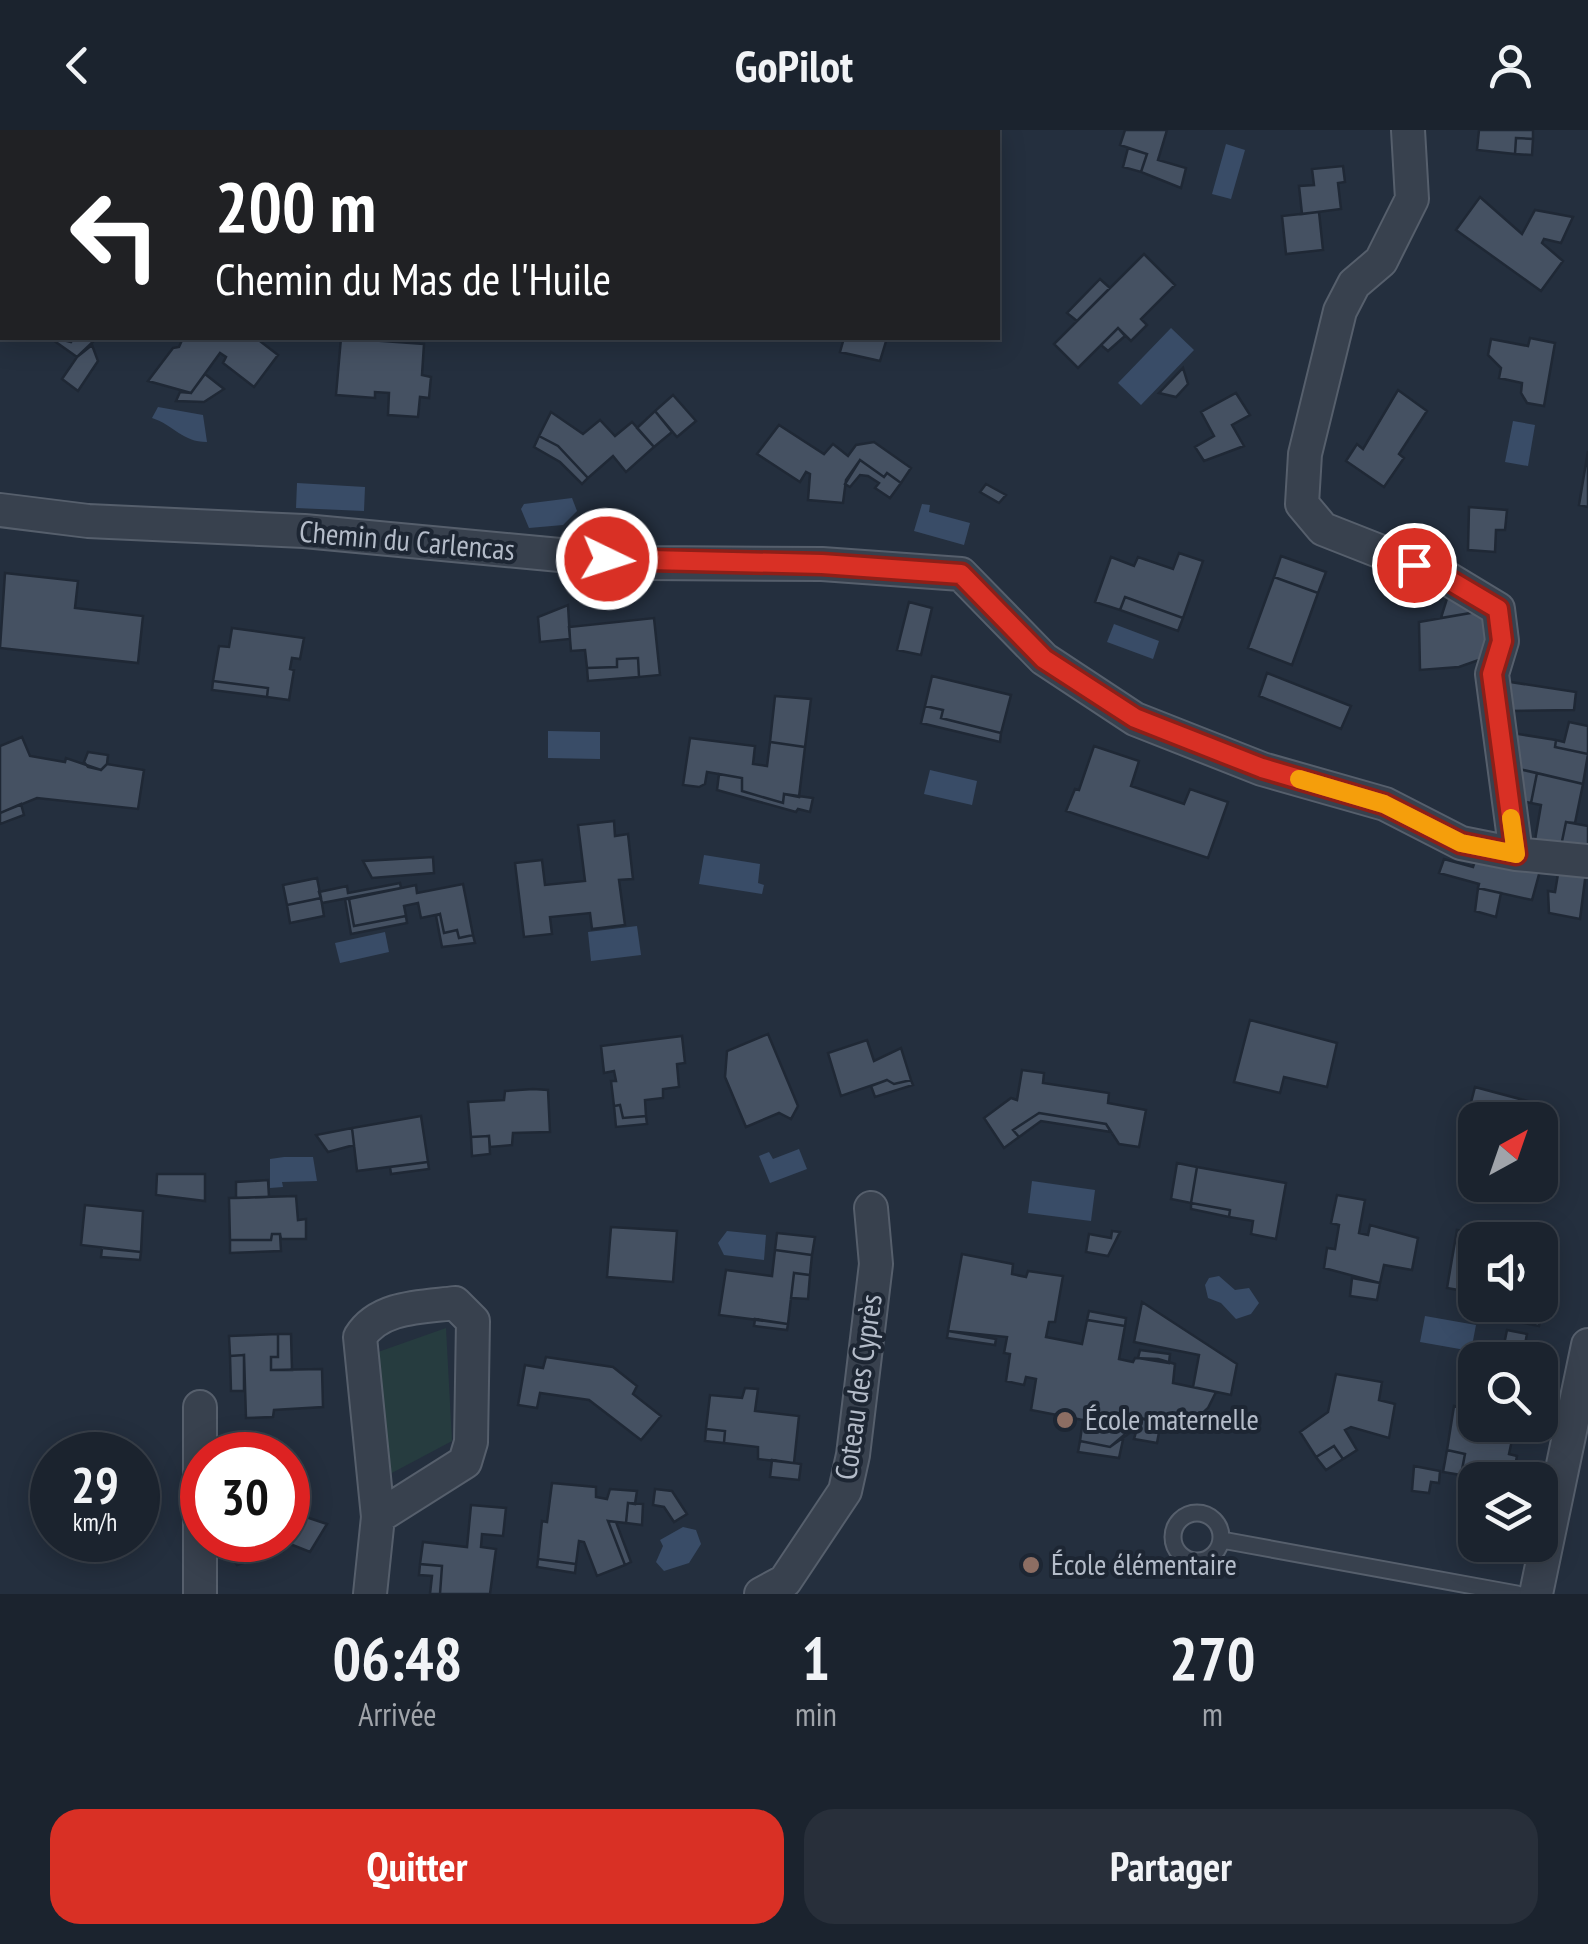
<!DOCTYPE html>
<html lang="fr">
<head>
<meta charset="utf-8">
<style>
  :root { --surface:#1b232e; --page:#282f3a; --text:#f1f3f6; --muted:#a0a4aa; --line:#39404a; --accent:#d93025 }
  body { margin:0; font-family:"PT Sans Narrow",sans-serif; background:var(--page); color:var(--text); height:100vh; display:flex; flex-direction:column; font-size:38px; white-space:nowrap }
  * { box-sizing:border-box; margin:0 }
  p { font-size:32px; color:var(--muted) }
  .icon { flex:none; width:55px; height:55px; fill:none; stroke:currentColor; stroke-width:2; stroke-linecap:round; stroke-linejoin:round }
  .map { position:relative; height:1464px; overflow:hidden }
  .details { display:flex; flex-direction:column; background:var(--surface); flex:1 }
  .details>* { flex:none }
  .hud { position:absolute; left:0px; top:0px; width:1000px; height:210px; box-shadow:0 5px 25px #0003,0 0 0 2px var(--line); background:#202124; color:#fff; overflow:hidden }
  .needle { width:65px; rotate:40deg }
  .tools { position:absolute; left:1458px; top:972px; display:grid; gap:20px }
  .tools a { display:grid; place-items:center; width:100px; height:100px; border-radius:20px; background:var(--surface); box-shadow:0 5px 25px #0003,0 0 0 2px var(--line); font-size:50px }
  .speed { position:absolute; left:30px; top:1302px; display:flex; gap:20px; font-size:50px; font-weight:700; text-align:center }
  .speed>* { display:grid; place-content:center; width:130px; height:130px; border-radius:50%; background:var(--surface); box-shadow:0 5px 25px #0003,0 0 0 2px var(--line); line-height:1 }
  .speed small { font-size:25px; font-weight:400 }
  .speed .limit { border:15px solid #d22; background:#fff; color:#111 }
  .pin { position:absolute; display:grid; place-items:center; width:85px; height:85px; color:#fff; margin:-42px; border:5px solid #fff; border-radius:50%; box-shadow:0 2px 10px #0007 }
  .me { position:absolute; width:110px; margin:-55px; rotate:94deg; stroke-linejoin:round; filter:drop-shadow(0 0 8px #0008) }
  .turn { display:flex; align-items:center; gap:35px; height:210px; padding:0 50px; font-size:45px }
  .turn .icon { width:130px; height:130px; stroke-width:2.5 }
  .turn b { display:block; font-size:70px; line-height:85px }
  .eta { display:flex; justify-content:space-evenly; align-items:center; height:170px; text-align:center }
  .eta b { font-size:60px; font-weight:700; line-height:70px }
  .primary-button { display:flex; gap:20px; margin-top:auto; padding:20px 50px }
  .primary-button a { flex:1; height:115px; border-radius:30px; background:var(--accent); color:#fff; font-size:40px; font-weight:700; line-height:115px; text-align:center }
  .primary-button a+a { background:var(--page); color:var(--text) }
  header { display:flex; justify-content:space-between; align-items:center; height:130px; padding:0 50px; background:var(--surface); font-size:45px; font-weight:700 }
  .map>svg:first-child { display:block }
</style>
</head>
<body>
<header><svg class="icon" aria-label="back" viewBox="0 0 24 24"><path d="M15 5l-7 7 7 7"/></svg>GoPilot<svg class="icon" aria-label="person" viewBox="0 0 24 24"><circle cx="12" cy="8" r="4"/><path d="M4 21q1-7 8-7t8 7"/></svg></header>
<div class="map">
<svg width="1588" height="1464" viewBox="0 0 1588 1464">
  <rect width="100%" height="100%" fill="#242f3e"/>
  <path fill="#263c3f" d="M446,1198L452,1311L388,1345L378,1222Z"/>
  <path fill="#394c67" d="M1226,14L1245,20L1231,69L1212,64Z
    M1171,198L1194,220L1141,275L1118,253Z
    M158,277L203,285L207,312C182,312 174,295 152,288Z
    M1513,291L1535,295L1528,336L1505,332Z
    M297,353L365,357L364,381L296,378Z
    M572,368L577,381L563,395L529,398L521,379L524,374Z
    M922,374L930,375L929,382L970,393L964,415L914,401Z
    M1114,494L1159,511L1153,529L1107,512Z
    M548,601L600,602V629L548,628Z
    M930,640L977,651L972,675L924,664Z
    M704,725L760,734L758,753L764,755L762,764L699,754Z
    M637,796L641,825L591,831L588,802Z
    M385,802L389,822L340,833L335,813Z
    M799,1019L807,1039L770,1053L759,1026L769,1022L773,1029Z
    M284,1027H313L317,1051L282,1052L283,1057L270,1058V1029Z
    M1032,1051L1095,1060L1091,1091L1028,1083Z
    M727,1101L766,1105L764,1130L724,1125L718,1113Z
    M1219,1146L1235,1160L1249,1158L1259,1173L1251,1184L1236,1189L1221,1173L1208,1168L1205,1155L1209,1148Z
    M1425,1186L1476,1195L1471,1221L1420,1212Z
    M683,1397L696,1400L701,1414L689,1433L664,1441L656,1432L663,1416L660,1410Z"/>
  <path fill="#455162" stroke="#1f2835" stroke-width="2.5" d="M659,0H758L761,2H662Z
    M1125,0H1167L1158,30L1186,38L1181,58L1141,42L1147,24L1120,15Z
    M1479,0H1533V9L1516,8L1515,24L1477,20Z
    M1516,8L1533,9L1532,25L1515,24Z
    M1128,18L1147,24L1141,42L1123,37Z
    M1343,36L1345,52L1338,53L1341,79L1302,84L1299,56L1314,55L1312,39Z
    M1480,67L1522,104L1535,80L1573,87L1561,113L1544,109L1542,113L1563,131L1541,161L1456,100Z
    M1319,82L1323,120L1286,124L1282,86Z
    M1144,124L1175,155L1141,189L1147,195L1131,211L1118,198L1078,238L1054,214Z
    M1100,149L1110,158L1077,191L1067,183Z
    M1118,198L1125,206L1108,221L1101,215Z
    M55,208L71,212L74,208H97L77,227L53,210Z
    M183,208H256L278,225L254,257L223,233L226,227L220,223L191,263L148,251L173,218L179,217Z
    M341,208L424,214L422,245L431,247L429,268L420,267L418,287L388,285L389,263L375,262V268L336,265Z
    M844,208H887L880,231L840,222Z
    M1530,208L1555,213L1544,276L1527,273L1521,263L1522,253L1499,248L1501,238L1488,225L1491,209L1528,216Z
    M92,215L98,231L78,261L62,249L77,227Z
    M1183,238L1188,254L1176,267L1159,263Z
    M205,244L224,259L204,272L176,271L180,262L191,263Z
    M1398,260L1427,281L1399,324L1404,328L1384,357L1346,331L1357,314L1363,319Z
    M1236,263L1250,285L1232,295L1244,316L1204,331L1195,317L1214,306L1201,282Z
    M673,265L696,291L677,307L655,281Z
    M655,281L672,302L654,317L637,298Z
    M551,282L583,304L600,290L615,306L632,292L654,317L626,342L613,326L588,348L558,316L539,306Z
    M779,295L824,324L833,314L848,326L856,315L874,312L911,338L901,353L887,343L884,347L860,330L846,350L843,373L808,370L810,344L806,342L800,352L757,324Z
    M539,306L558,316L588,348L582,354L560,332L534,317Z
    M1588,321V377L1579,375Z
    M860,330L884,347L887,343L901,353L890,368L875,358L879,353L868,346L860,345L850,357L845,354Z
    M986,354L1006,365L999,373L980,362Z
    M1469,377L1507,380L1505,400H1496L1495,422L1468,420Z
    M1179,423L1203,431L1183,488L1125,467L1120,480L1095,472L1111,427L1134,436L1138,427L1173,439Z
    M1281,426L1326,442L1318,463L1274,447Z
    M5,443L78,451L75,478L143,486L138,533L0,518Z
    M1274,447L1318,463L1292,535L1248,518Z
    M1450,459L1482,481L1441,488Z
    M1125,467L1183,488L1178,501L1120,480Z
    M909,472L932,478L921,525L897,520Z
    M568,475L570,509L540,512L538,487Z
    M1482,481L1493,525L1459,537L1420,540L1419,492Z
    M654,488L660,545L639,547L638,528L617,529V537L587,538L585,520L571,521L569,497Z
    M232,498L304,508L300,529L292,528L290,539L294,540L289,570L267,567L268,558L213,551L219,516L229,517Z
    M638,528L639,547L588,551L587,538L617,537V529Z
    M1267,543L1351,576L1341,599L1259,566Z
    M932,546L1011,565L1001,603L941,588L943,580L925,576Z
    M213,551L268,558L267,567L212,560Z
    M1504,551L1576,562L1574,580L1504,581Z
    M775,566L811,569L805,617L770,612Z
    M925,576L943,580L941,588L1001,603L1000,612L921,593Z
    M1569,592L1588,596V624L1555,617L1556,610L1564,612Z
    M1506,602L1556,610L1555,617L1588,624L1583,654L1510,637Z
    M22,607L30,626L65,632L66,628L101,640L107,634L144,640L138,679L37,668L0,683V616Z
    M690,608L755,616L753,634L767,636L770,612L805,617L799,667L784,664L783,673L742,661V648L707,642L705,654L699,657L683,655Z
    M1094,616L1139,631L1131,656L1184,674L1190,659L1228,672L1208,728L1066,681L1075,659L1079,660Z
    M88,622L108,625L107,634L101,640L88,637L84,632Z
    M1510,637L1537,643L1531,673L1513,669Z
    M1537,643L1583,654L1575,693L1566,692L1561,716L1535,710L1541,675L1531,673Z
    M719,644L742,648V661L783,673L784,664L813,668L810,682L798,679L796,682L717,660Z
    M21,674L24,685L0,694V683Z
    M614,691L615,706L628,704L633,749L619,750L625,795L592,799L590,783L550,787L552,804L524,807L515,733L542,730L545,755L585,751L578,695Z
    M1566,692L1588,696V722L1561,716Z
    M433,727L434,743L372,748L363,731Z
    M1476,728L1541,737L1532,770L1478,758L1479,754L1439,743L1444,729L1473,737Z
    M1559,738L1586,742L1580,789L1549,783L1548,761L1555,762Z
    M317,748L321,768L287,775L283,755Z
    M400,753L401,758L322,773L319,762L347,756L348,763Z
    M463,754L473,805L459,808L457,800L444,803L440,784L421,788L418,773L404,776L406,786L354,796L349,769L416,755L417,763Z
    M1478,758L1501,763L1496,787L1475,781Z
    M321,768L324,786L290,793L287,775Z
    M345,769H349L354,796L406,786L407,793L351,804Z
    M440,784L444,803L457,800L459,808L473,805L475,813L442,817L436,786Z
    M1250,890L1337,913L1327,957L1284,947L1280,963L1234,952Z
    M768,904L798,976L791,989L779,983L746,997L725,947L727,921Z
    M682,906L685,933L677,934L679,957L663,959V968L645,970L646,986L623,988L620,975L614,976L611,951H616L614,941L604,943L601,916Z
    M867,910L874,931L901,918L911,950L894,954L887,950L841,966L828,923Z
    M1022,940L1044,943L1043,953L1109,963L1108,973L1146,980L1139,1017L1119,1014L1106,994L1039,983L1013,1000L1019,1007L1004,1018L984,988L1011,968L1017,970Z
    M887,950L894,954L911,950L913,955L875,967L871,956Z
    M1475,957L1550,977L1545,996H1540V990H1475V1010L1462,1007Z
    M533,959L548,960L550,1002L513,1003L512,1015L490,1017L489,1006L471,1007L468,972L504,970L505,961Z
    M620,975L623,988L646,986L647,994L616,997L614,976Z
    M1039,983L1106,994L1111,1002L1041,991L1019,1007L1013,1000Z
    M421,986L428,1032L357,1041L352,998Z
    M352,998L354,1015L328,1022L316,1005Z
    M489,1006L490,1024L472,1026L471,1007Z
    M428,1032L429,1039L391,1044L390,1037Z
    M1177,1033L1197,1037L1191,1073L1171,1069Z
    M1197,1037L1286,1053L1276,1109L1251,1104L1253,1091L1229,1087L1230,1080L1191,1073Z
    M157,1044H205V1071L156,1065Z
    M268,1050L269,1067L236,1068V1052Z
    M1337,1065L1365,1070L1359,1103L1368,1105L1370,1095L1418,1108L1412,1140L1384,1135L1380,1153L1324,1138L1327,1118L1335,1119L1339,1095L1331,1093Z
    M296,1066L298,1090L306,1089V1109H281L280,1104H272L271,1110H230L229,1068Z
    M1191,1073L1230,1080L1229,1087L1191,1079Z
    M85,1075L143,1081L141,1122L81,1115Z
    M611,1097L677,1101L673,1152L607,1147Z
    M1457,1100L1481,1104L1480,1110H1475V1163L1447,1158Z
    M1112,1101L1120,1102L1108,1126L1086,1122L1089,1104L1111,1108Z
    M777,1103L815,1107L812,1125L775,1120Z
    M272,1104H280L281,1121L230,1123V1110H271Z
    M102,1118L141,1122L140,1130L101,1127Z
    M775,1120L812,1125L810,1145L794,1143L788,1194L719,1185L726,1140L772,1146Z
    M962,1124L1013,1134L1012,1144L1026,1147L1028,1141L1063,1146L1055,1192H1049L1046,1207L1082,1214L1087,1190L1125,1196L1119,1229L1133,1232L1135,1228L1158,1229L1175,1234L1173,1253L1216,1262L1208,1278L1193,1292L1171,1298L1140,1288L1138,1297L1110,1317L1080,1311L1083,1290L1031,1280L1036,1249L1026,1247L1024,1255L1006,1251L1010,1224L1004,1223L1007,1207L948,1201Z
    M794,1143L810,1145L808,1169L791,1168Z
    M1352,1148L1380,1153L1377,1170L1350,1166Z
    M1540,1156L1547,1157L1539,1196L1498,1188L1502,1175H1540Z
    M1142,1172L1237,1234L1231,1265L1193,1257L1199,1225L1134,1212Z
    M1089,1181L1126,1188L1125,1196L1087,1190Z
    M755,1189L788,1194L787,1200L754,1196Z
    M1507,1200L1527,1204L1522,1230L1501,1229Z
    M948,1201L996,1209L995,1215L947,1208Z
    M278,1204V1227H271V1240L322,1239L323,1277L274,1280L273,1287L246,1288L244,1225L230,1226L229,1206Z
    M278,1204H291L292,1240H271V1227H278Z
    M1140,1220L1170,1224L1169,1233L1138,1228Z
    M244,1225V1261H231L230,1226Z
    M546,1227L613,1237L637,1256L633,1264L661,1286L641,1310L589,1270L540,1263L537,1278L518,1275L525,1235L543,1238Z
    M1336,1244L1382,1252L1379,1270L1395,1274L1389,1308L1351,1297L1345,1300L1357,1320L1343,1329L1334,1316L1316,1327L1300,1302L1328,1282Z
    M745,1258L758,1259L755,1281L799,1286L794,1333L758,1329V1317L724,1313L725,1301L706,1299L710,1265L742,1268Z
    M1454,1276L1475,1281V1295H1522L1520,1312L1512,1310L1509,1324L1517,1326L1514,1342L1498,1339L1495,1350L1461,1345L1465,1324L1447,1320Z
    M1140,1288L1157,1291L1160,1297L1157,1313L1134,1309Z
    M706,1299L725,1301L724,1313L705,1311Z
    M1124,1305L1119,1328L1078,1322L1080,1311L1110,1317Z
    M1334,1316L1343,1329L1326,1340L1316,1327Z
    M1447,1320L1465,1324L1461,1345L1443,1342Z
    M772,1330L801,1334L799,1350L770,1347Z
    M1414,1336L1440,1341L1439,1353L1431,1352L1429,1363L1412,1361Z
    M552,1353L596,1357V1367L607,1369L610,1359L637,1361L635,1374L628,1373L626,1393L608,1391L625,1435L597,1446L584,1412L579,1411L576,1434L538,1429L542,1391L547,1392Z
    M655,1359L672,1361L687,1384L674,1392L664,1377L653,1375Z
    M628,1373L643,1374L642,1395L626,1393Z
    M471,1375L506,1378L503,1406L482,1404L481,1417L496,1419L490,1464H440L442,1436L420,1434L423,1412L467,1417Z
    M288,1381L327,1394L310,1422L285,1412L283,1421L258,1420V1428L237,1435L226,1418L233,1415L231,1410H288Z
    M608,1391L616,1392L631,1432L625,1435Z
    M538,1429L576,1434L575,1443L537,1437Z
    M420,1434L442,1436L440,1464H430L432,1446L419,1445Z"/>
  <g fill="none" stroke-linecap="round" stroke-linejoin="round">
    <g stroke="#565f6c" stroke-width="19">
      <path id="service" d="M1173 1407a24 24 0 1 1 48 0a24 24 0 1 1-48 0Z
        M1222,1410L1517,1464"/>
    </g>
    <g stroke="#565f6c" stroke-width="36">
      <path id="minor" d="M1408,0L1412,69L1381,131L1354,154L1340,181L1305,324L1302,374L1323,399L1445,447L1498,479L1502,511L1492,544L1516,724L1588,731
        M0,380L88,391L304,401L645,433L822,434L961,444L1044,529L1135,589L1262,639L1385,674L1461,713L1516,724
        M200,1464V1277
        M370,1464L378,1387L360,1207C379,1176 422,1177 455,1173L473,1191L471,1312L465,1332L378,1387
        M761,1464L785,1451L845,1361L853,1325L876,1134L871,1078
        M1536,1464L1588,1215"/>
    </g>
    <use href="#service" stroke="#38414e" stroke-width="15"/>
    <use href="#minor" stroke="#38414e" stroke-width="32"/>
  </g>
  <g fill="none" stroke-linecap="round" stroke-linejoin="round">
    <g stroke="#8d1f18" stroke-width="25">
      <path id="route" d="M607,429L822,434L961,444L1044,529L1135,588L1262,638L1384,674L1461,713L1516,724L1492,544L1502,511L1498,479L1444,447L1414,435"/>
    </g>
    <use href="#route" stroke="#d93025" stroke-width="18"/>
    <path stroke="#f59e0b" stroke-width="18" d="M1299,649L1384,674L1461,713L1516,724L1511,688"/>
  </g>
  <g fill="#8d6e63" stroke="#1d2633" stroke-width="4">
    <circle cx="1065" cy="1290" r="10"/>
    <circle cx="1031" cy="1435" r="10"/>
  </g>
  <g text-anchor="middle" stroke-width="8" stroke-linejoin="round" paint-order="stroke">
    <g font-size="30" fill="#b4bcc9" stroke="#1d2633">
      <text transform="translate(407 411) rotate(5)" y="10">Chemin du Carlencas</text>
      <text transform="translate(859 1257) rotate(-82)" y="10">Coteau des Cyprès</text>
    </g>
    <g font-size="30" fill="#b4bcc9" stroke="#1d2633" text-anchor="start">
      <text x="1085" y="1300">École maternelle</text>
      <text x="1051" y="1445">École élémentaire</text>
    </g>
  </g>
</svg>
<div class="tools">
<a><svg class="needle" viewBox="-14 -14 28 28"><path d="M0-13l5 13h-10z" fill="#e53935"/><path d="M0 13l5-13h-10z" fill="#a0a4aa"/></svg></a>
<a><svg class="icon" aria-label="sound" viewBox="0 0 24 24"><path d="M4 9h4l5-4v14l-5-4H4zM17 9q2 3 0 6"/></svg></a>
<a><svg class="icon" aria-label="search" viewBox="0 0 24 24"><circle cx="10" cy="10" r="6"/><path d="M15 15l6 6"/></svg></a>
<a><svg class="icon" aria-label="layers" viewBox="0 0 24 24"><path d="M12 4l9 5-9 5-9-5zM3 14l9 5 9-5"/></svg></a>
</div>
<div class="speed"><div>29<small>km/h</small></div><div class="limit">30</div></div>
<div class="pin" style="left:1414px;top:435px;background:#d93025"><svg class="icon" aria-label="arrive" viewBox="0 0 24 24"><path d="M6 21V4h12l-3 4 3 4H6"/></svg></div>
<svg class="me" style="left:607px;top:429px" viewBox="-20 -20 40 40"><circle r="17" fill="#d93025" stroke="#fff" stroke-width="3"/><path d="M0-11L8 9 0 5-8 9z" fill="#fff"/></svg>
<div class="hud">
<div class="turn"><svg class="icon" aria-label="left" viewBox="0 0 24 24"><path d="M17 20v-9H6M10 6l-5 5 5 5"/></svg><div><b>200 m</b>Chemin du Mas de l'Huile</div></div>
</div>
</div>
<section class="details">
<div class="eta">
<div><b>06:48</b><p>Arrivée</p></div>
<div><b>1</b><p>min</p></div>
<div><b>270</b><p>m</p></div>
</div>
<div class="primary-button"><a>Quitter</a><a>Partager</a></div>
</section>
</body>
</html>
